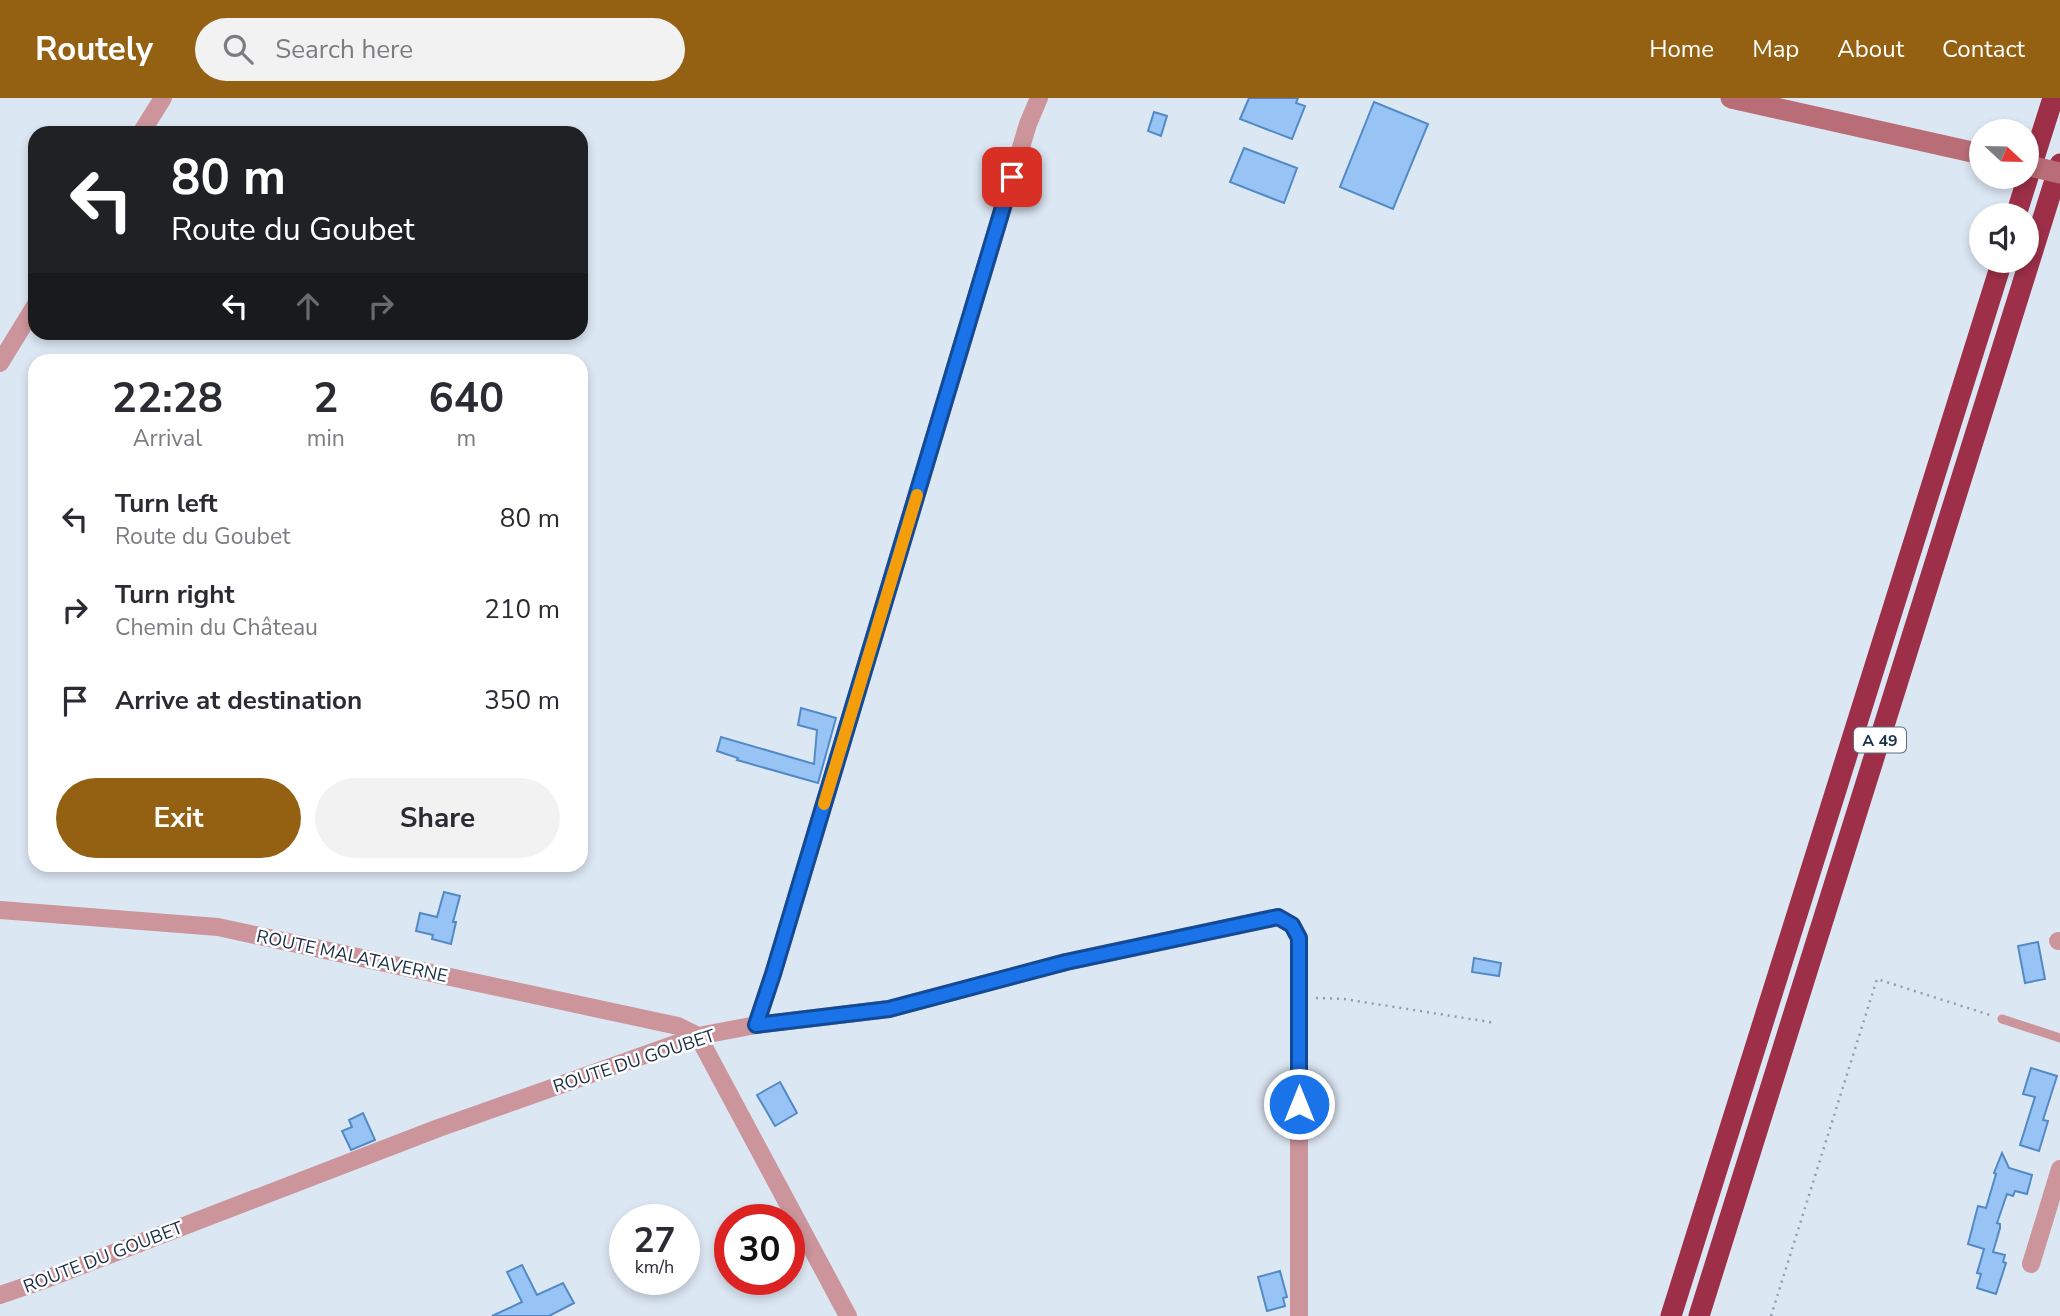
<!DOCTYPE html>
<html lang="en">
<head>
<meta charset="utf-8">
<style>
  :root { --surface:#fff; --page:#f2f2f3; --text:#2b2b33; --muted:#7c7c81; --accent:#946113 }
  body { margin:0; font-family:"Nunito Sans",sans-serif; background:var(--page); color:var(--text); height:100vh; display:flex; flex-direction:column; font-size:26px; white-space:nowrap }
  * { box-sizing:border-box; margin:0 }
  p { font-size:23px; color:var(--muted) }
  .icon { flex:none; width:38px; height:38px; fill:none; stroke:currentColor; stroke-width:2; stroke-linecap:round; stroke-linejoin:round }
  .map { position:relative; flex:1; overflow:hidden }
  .sheet { position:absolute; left:28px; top:256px; width:560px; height:518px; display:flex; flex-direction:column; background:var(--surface); border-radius:21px; box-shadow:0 4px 10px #0003 }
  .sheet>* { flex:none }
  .banner { position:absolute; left:28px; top:28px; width:560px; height:214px; border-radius:21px; box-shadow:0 4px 10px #0003; background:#202124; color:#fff; overflow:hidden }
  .needle { width:46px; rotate:112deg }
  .tools { position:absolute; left:1969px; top:21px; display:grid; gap:14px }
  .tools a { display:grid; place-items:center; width:70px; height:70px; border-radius:50%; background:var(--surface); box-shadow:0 4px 10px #0003; font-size:35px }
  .speed { position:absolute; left:609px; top:1106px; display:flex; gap:14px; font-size:35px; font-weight:700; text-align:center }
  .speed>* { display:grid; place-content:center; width:91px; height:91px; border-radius:50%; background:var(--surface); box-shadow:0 4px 10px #0003; line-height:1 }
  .speed small { font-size:18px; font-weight:400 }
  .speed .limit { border:10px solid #d22; background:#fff; color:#111 }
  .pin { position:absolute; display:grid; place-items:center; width:60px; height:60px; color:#fff; margin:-30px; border-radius:14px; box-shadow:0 4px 10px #0006 }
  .me { position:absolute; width:77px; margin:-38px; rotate:0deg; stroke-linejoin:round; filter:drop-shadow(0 0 5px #0008) }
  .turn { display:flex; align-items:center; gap:24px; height:147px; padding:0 28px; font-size:32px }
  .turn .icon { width:91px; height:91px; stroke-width:2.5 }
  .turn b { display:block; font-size:49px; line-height:60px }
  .lanes { display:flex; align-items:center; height:66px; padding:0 28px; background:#0003; justify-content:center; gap:35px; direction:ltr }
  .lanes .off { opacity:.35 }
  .eta { display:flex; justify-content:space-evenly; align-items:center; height:119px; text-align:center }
  .eta b { font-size:42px; font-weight:700; line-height:49px }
  .action { display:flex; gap:14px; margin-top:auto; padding:14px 28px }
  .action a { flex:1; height:80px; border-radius:42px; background:var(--accent); color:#fff; font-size:28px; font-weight:700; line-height:80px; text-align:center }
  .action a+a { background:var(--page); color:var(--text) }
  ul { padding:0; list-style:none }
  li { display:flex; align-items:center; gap:21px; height:91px; padding:0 28px }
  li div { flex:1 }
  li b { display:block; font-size:26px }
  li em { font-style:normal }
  header { display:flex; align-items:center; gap:42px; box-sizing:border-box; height:98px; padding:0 35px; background:var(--accent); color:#fff }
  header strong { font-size:33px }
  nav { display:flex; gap:38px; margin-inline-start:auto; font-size:24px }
  .search { width:490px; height:63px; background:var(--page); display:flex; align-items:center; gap:18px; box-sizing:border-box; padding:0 24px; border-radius:38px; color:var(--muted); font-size:26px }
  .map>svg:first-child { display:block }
</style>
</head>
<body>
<header>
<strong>Routely</strong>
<div class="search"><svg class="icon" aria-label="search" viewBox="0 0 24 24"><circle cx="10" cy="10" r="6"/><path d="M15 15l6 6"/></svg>Search here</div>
<nav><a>Home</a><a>Map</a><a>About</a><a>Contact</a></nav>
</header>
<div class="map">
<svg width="2060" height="1218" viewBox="0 0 2060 1218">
  <rect width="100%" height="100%" fill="#dce7f4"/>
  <path fill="#97c4f5" stroke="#538ac5" stroke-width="2" d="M1249,0H1298L1296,5L1305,8L1292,41L1240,21Z
    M1374,4L1428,26L1393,111L1340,89Z
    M1154,14L1167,18L1161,38L1148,33Z
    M1244,50L1297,70L1284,105L1230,84Z
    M801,610L836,620L818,685L737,662L738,660L717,653L721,639L814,666L817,632L798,627Z
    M444,794L460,798L453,824H456L451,846L432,841L433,837L416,833L420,815L437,819Z
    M2038,844L2045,881L2025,885L2018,848Z
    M1474,860L1501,865L1499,878L1472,874Z
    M2031,970L2057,978L2043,1022L2048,1023L2039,1053L2020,1047L2035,999L2023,996Z
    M780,984L797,1015L775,1028L757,997Z
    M363,1015L375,1042L351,1052L342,1033L352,1029L349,1022Z
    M2002,1055L2009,1070L2032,1077L2027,1096L2015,1093L2013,1098L2007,1096L1997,1125L2000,1126V1130L1993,1154L2005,1157L2003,1164L2006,1165L1996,1196L1977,1190L1981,1176L1977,1175L1984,1151L1968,1146L1978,1108L1986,1110L1996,1076L1994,1075Z
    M522,1167L537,1197L563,1185L574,1205L549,1218H492L522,1204L507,1174Z
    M1280,1173L1287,1199L1283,1200L1285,1208L1267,1213L1258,1179Z"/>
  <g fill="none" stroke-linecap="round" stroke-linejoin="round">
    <path stroke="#8e9eaf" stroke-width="2.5" stroke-dasharray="2 5" stroke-linecap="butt" d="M1316,900L1344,901L1496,925
      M1771,1218L1877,881L1990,917"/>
    <path stroke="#cb959b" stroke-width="9" d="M2002,921L2060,940"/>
    <path stroke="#cb959b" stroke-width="18" d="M141,35L163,0
      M0,265L35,208
      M0,812L218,829L678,928L698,938L848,1218
      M2058,843H2060
      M756,927L773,876L1028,26L1039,0
      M2031,1166L2060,1071
      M0,1197L41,1183L436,1031L698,938L756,927L889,911L1066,864L1278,819L1292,827L1299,840V1218"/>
    <path stroke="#b96d77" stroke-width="21" d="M1731,0L1981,56"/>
    <path stroke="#9d3048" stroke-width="21" d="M2016,117L2053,0
      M1671,1218L2002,163
      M1699,1218L2060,66"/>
    <path stroke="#b96d77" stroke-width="21" d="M2026,67L2060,75"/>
  </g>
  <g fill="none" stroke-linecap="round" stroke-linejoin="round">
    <g stroke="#114b97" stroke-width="18">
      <path id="route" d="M1012,79L773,876L756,927L889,911L1066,864L1278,819L1292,827L1299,840V1006"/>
    </g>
    <use href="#route" stroke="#1a73e8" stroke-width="12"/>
    <path stroke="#f59e0b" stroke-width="12" d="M824,706L917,397"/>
  </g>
  <g text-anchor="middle" stroke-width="5" stroke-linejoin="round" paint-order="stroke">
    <rect fill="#fff" stroke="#5d6d7e" stroke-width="2" x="1854" y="629.5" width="52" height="25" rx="5"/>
    <g font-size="16" font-weight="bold" fill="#182f47">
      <text x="1880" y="648">A 49</text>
    </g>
    <g font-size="18" fill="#182f47" stroke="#fff">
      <text transform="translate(352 858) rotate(12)" y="6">ROUTE MALATAVERNE</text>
      <text transform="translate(634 963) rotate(-18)" y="6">ROUTE DU GOUBET</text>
      <text transform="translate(103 1159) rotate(-21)" y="6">ROUTE DU GOUBET</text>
    </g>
  </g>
</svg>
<div class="tools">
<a><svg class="needle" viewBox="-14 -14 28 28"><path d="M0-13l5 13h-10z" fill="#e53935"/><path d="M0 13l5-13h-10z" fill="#7c7c81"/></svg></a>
<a><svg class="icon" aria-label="sound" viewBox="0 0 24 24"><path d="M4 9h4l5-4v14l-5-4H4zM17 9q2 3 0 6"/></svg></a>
</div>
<div class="speed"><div>27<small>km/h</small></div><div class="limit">30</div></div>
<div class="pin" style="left:1012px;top:79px;background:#d93025"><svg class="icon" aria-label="arrive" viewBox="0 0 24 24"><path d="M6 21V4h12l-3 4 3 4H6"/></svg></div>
<svg class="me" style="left:1299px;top:1006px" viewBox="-20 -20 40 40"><circle r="17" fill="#1a73e8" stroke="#fff" stroke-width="3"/><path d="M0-11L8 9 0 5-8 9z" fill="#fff"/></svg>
<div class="banner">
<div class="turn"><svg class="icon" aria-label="left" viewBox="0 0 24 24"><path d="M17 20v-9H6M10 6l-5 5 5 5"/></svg><div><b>80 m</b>Route du Goubet</div></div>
<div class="lanes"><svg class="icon" aria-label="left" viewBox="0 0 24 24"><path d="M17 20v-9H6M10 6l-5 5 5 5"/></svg><svg class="icon off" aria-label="ahead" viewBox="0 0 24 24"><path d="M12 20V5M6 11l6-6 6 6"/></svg><svg class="icon off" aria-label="right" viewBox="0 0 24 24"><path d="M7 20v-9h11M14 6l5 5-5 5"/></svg></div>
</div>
<section class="sheet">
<div class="eta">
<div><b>22:28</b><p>Arrival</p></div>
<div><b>2</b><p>min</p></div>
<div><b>640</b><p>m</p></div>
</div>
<ul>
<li><svg class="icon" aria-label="left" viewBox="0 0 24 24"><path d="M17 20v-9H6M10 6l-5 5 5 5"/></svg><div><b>Turn left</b><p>Route du Goubet</p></div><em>80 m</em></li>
<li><svg class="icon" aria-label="right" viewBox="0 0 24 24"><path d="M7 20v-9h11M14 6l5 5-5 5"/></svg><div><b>Turn right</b><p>Chemin du Château</p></div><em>210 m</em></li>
<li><svg class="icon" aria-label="arrive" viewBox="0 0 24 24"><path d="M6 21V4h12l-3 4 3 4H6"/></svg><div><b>Arrive at destination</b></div><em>350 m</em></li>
</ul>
<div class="action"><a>Exit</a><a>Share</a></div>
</section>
</div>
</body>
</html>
